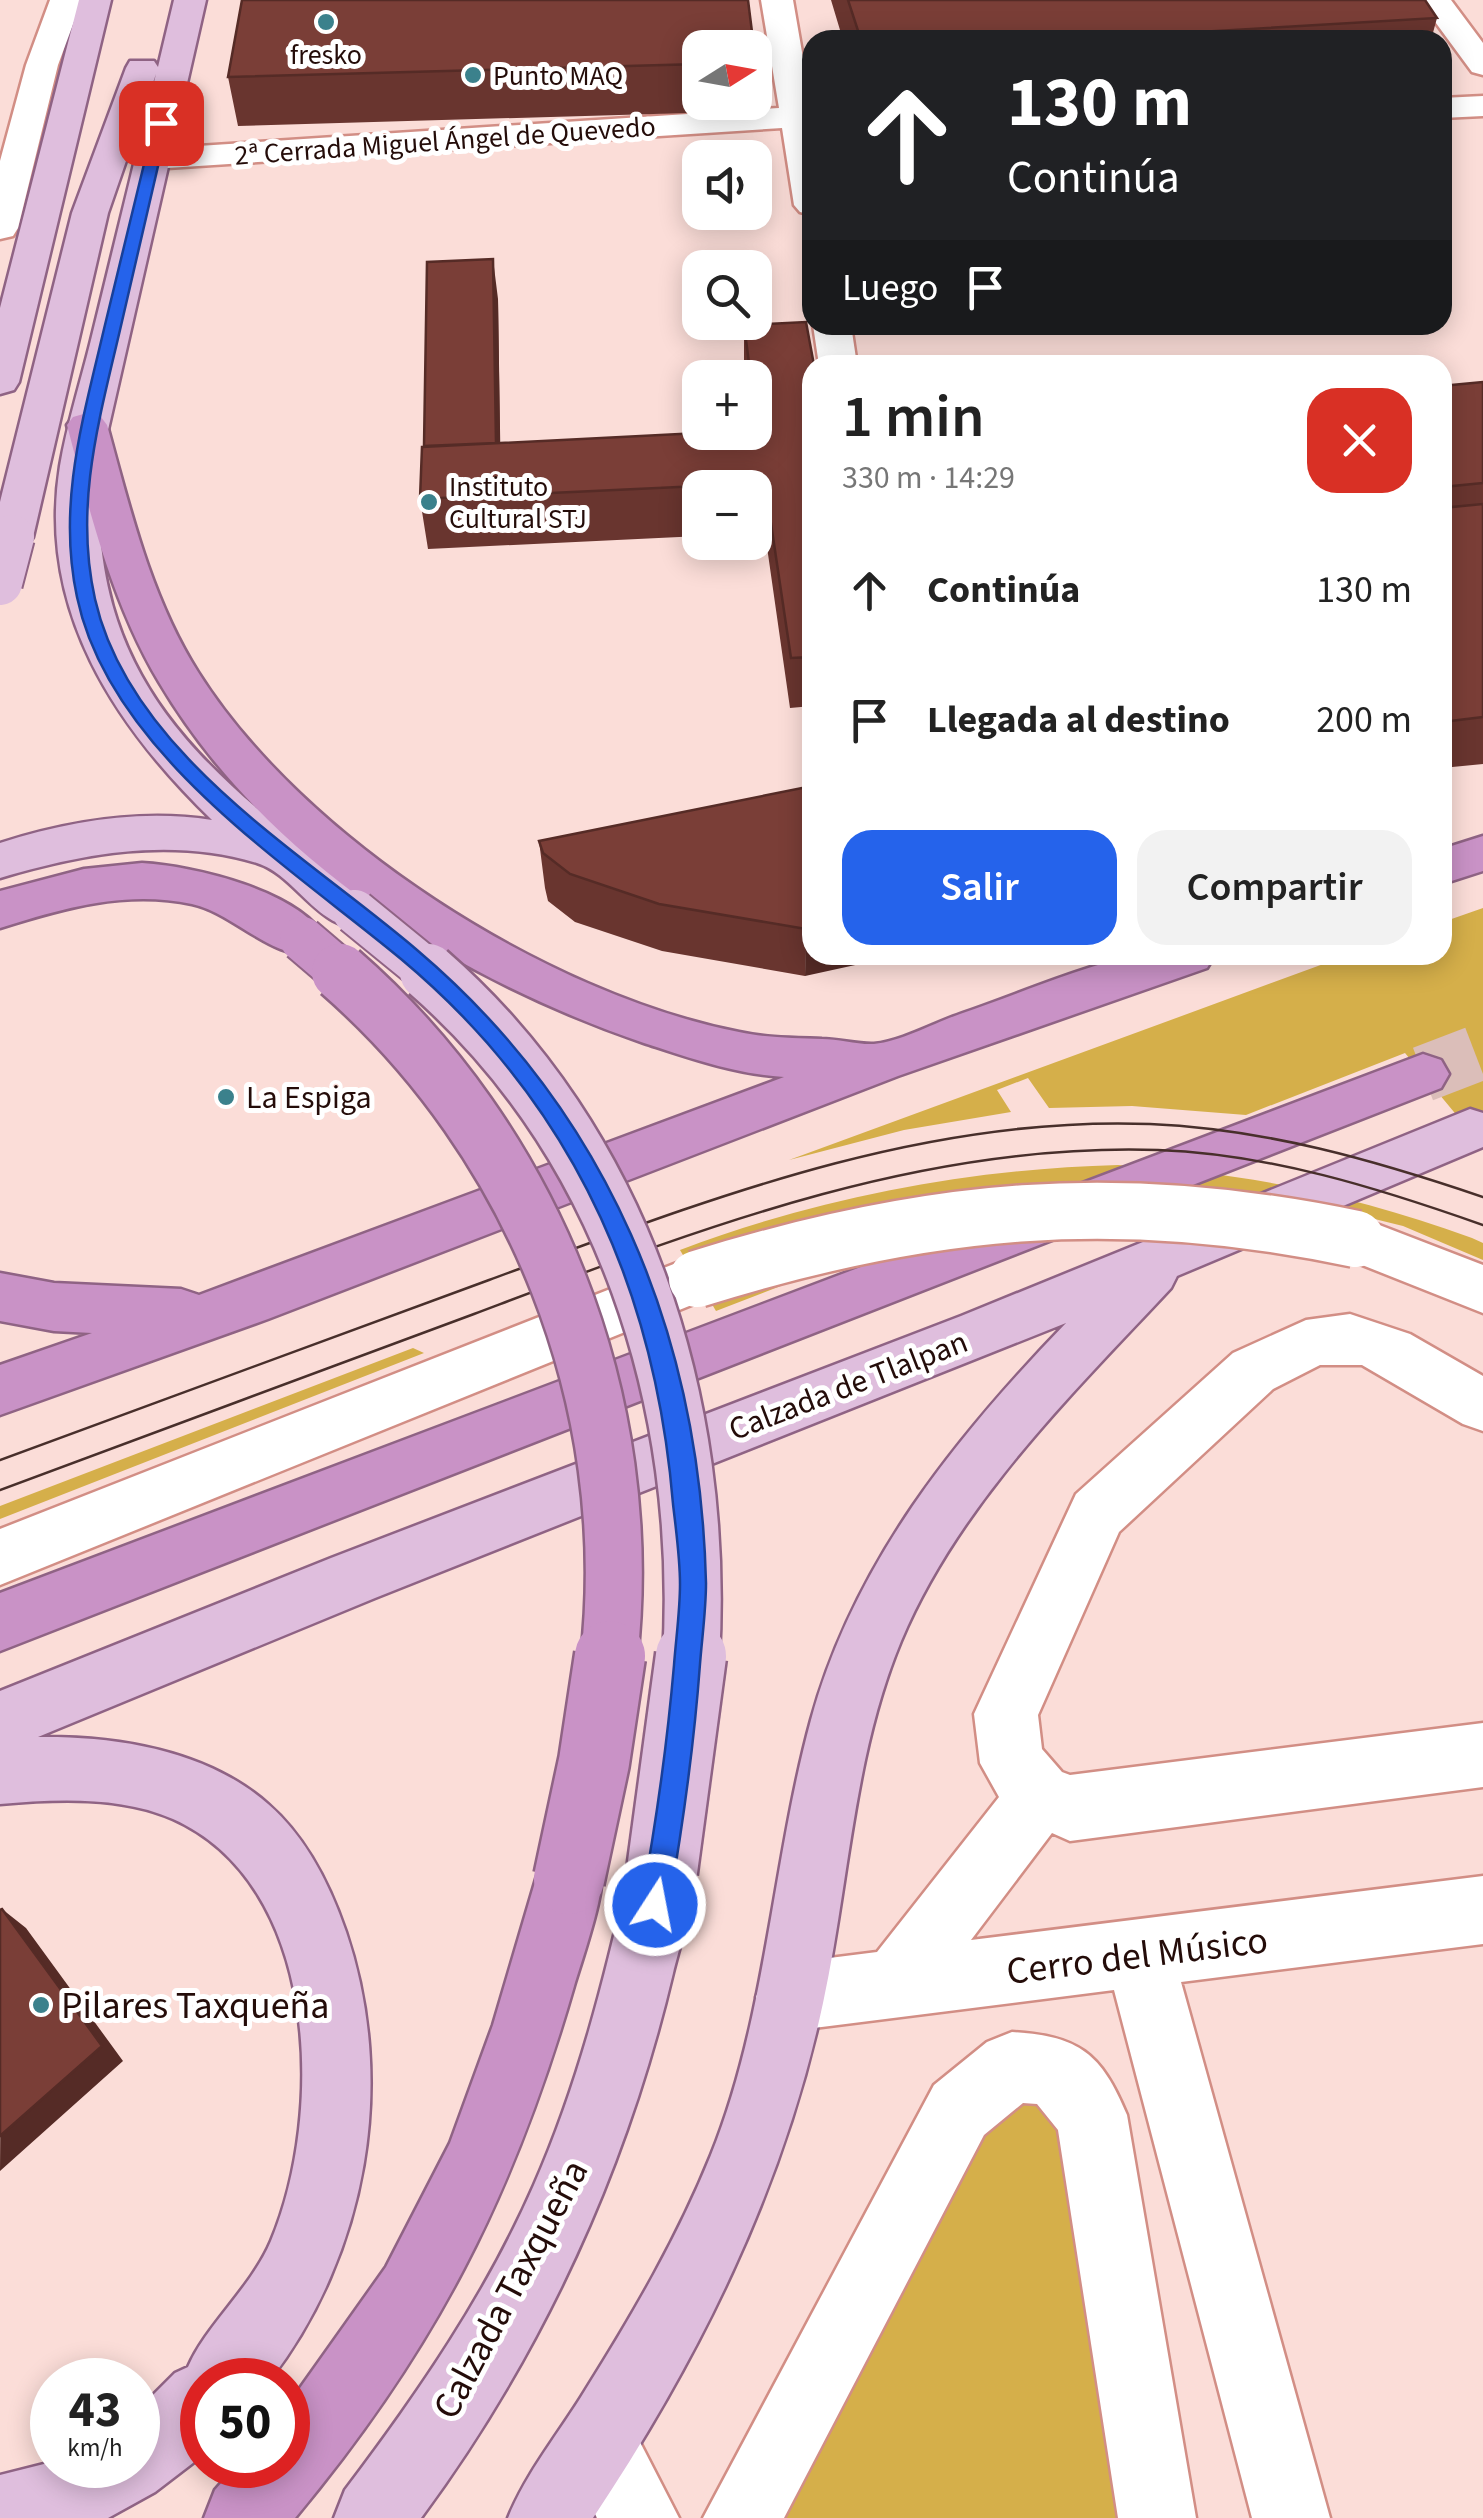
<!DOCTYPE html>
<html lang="es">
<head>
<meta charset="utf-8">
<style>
  :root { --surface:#fff; --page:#f2f2f2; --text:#222; --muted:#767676; --accent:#2563eb }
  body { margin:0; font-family:"Source Sans 3",sans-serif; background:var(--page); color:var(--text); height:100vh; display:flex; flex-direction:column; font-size:38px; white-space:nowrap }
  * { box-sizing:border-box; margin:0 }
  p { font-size:32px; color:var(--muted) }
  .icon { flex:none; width:55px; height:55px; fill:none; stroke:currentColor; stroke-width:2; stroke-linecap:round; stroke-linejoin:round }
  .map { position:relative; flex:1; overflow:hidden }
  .drawer { position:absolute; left:802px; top:355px; width:650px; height:610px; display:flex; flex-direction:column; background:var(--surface); border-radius:30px; box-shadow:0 5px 25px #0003 }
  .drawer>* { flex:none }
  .banner { position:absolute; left:802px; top:30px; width:650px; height:305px; border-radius:30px; box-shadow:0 5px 25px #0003; background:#202124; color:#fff; overflow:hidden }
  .needle { width:65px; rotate:79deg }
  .buttons { position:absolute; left:682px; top:30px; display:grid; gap:20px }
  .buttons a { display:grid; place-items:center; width:90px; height:90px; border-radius:20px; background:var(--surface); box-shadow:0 5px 25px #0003; font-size:50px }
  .speed { position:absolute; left:30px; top:2358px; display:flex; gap:20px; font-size:50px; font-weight:700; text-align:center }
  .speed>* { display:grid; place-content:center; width:130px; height:130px; border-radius:50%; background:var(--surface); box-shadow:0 5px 25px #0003; line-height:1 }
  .speed small { font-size:25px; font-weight:400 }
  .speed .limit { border:15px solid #d22; background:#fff; color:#111 }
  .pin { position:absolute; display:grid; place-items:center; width:85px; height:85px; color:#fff; margin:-42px; border-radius:20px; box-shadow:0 5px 15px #0006 }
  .me { position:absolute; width:110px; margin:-55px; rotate:11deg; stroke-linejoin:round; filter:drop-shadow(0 0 8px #0008) }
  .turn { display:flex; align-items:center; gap:35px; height:210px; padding:0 40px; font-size:45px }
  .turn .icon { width:130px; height:130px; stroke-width:2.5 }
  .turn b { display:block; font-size:70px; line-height:85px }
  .then { display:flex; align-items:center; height:95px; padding:0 40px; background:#0003; gap:20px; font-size:38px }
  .round { display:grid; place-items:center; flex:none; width:105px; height:105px; border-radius:30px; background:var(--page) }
  .summary { display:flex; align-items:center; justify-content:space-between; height:170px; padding:0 40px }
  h1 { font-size:60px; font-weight:600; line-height:75px }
  .button { display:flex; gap:20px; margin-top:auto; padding:20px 40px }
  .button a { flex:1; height:115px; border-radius:30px; background:var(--accent); color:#fff; font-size:40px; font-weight:600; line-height:115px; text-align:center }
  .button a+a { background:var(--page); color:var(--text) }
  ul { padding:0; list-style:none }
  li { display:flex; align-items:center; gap:30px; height:130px; padding:0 40px }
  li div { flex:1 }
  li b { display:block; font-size:38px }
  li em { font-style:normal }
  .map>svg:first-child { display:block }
</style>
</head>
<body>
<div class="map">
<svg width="1483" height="2518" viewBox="0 0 1483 2518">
  <rect width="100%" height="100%" fill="#fbddd8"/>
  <path fill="#d5af4a" d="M1483,908V1147L1405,1053L1246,1115L1132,1106L1049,1108L1028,1078L997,1090L1011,1112L904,1130L789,1160L1348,955H1442L1443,922Z
    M1118,1165C1247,1173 1350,1194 1472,1238L1483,1243V1260L1403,1226L1334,1209L1237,1191L1169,1187L871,1251L716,1311L680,1250C820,1197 969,1169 1118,1165Z
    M413,1348L424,1353L0,1519V1506Z
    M1055,2070L1157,2518H722L959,2110Z"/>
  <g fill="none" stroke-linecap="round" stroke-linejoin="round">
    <path stroke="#dbbeb9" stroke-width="56" stroke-dasharray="56 28" stroke-linecap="butt" d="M1423,1074L1483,1051"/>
    <g stroke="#d28e85" stroke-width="5">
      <path id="minor" d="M50,0H82L58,65L18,228L13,236L0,239V161L26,65Z
        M761,0H793L812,110V215L800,212L794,205L782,128L152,169L140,166L135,159L140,152L152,149L779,108Z
        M1419,0H1451L1483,43V75L1472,72Z
        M1483,96V116L1442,118V98Z
        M813,325H851L857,365H819Z
        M1356,1216L1483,1265V1313L1337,1255L1329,1239L1337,1223Z
        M684,1260L704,1266L712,1283L704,1300L0,1585V1529Z
        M1350,1314L1410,1334L1483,1376V1431L1463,1424L1362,1365H1320L1273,1389L1119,1532L1038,1715L1042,1749L1062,1772L1070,1775L1483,1723V1787L1070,1841L1052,1833L971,1940L1483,1876V1944L1181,1982L1330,2518H1252L1114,1990L790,2031L766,2021L756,1997L766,1973L790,1963L877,1952L999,1797L980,1763L974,1714L1076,1494L1233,1353L1306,1320Z
        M1012,2032C1078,2036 1101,2052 1127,2115L1196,2518H1118L1058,2130L1037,2104L1023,2103L984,2135L784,2518H703L934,2085L987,2042Z
        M599,2403L626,2415L679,2518H597L560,2442L572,2415Z"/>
    </g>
    <g stroke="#8f6384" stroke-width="5">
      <path id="major" d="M79,0H111L19,382L14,390L0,394V308Z
        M174,0H206L100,465C85,687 212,777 372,899L379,912L372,925C322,940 299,876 257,863C171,837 84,853 0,878V843C69,821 140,809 212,820C114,725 37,609 60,466C67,424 81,381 91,340C113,251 134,163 156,74L108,213L33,537L27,546L12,550L0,547V502L72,213L126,68L130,61H154L158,67Z
        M1470,1109L1483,1113V1147L1177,1276L1171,1288C1071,1395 958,1505 901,1641C853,1756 849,1883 823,2003C783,2190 699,2359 593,2518H508C527,2471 560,2432 586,2389C633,2314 678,2237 711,2155C767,2016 772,1863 811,1720C854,1563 955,1438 1066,1323L375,1598L38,1737C116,1736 207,1750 268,1804C306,1837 330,1885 346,1932C397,2083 367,2254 270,2380H202V2456L155,2492L108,2518H0V2475L52,2462V2465H138V2410L175,2373L188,2367C206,2325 251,2288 271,2241C325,2112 319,1884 173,1819C121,1796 56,1799 0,1804V1691L331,1558L961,1316Z
        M662,1838L686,1847C688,1854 693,1862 694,1869C698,1887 678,1952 673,1973C626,2171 542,2354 421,2518H334L345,2490C417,2395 486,2295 534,2185C578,2085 605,1978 629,1871L638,1847Z"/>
    </g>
    <g stroke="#8f6384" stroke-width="5">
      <path id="highway" d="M87,413L101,417L107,425C130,509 151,598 198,672C303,839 546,994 739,1032C766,1038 795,1038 822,1039C838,1039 859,1045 874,1044C902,1041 934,1023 960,1014C1016,995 1074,969 1132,956C1157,950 1189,955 1215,955L1207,968L898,1076L268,1319L0,1415V1365L92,1333L54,1331L0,1321V1273L54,1283L181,1289L199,1295L784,1077C735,1074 690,1058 644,1043C454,978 263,858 159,682C112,603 90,513 67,425L73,417Z
        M1483,836V871L1442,884V849Z
        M142,863C194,866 300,891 326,939L319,952C276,965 235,913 192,904C125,890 64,908 0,928V891L84,869Z
        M1423,1054L1441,1060L1449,1074L1441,1088L0,1651V1593Z
        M569,1846L593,1855C595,1862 600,1870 601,1876C605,1893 580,1966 574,1986C513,2197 435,2350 295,2518H204L215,2490L237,2465H288V2405L386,2267L450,2143L493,2025L536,1879L545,1855Z"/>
    </g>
    <use href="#minor" fill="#fff" fill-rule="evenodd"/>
    <use href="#major" fill="#dfbedd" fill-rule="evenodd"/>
    <use href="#highway" fill="#c992c6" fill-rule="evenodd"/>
    <path stroke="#482f2b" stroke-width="2.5" d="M0,1460C163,1400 326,1340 489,1280C702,1202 919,1115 1150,1124C1266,1129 1374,1160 1483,1197
      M0,1490C158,1431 316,1373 474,1314C694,1231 919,1142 1158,1150C1270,1154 1378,1188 1483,1225"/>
    <g stroke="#d28e85" stroke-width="61" stroke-linecap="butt">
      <path id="minor-bridge" d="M697,1279C927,1207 1119,1189 1356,1239"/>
    </g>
    <g stroke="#8f6384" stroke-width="48" stroke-linecap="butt">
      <path id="major-bridge-far2" d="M0,583L12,537
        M355,912L431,974"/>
    </g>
    <g stroke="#8f6384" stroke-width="61" stroke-linecap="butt">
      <path id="major-bridge-far1" d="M428,972C624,1143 706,1403 691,1658"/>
    </g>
    <g stroke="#8f6384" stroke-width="75" stroke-linecap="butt">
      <path id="major-bridge" d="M662,1871L691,1656"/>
    </g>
    <g stroke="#8f6384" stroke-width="48" stroke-linecap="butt">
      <path id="highway-bridge-far2" d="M302,939L343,974"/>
    </g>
    <g stroke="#8f6384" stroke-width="61" stroke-linecap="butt">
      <path id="highway-bridge-far1" d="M340,972C534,1141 638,1402 609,1658"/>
    </g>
    <g stroke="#8f6384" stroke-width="75" stroke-linecap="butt">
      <path id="highway-bridge" d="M569,1879L594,1762L610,1656"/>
    </g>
    <use href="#minor-bridge" stroke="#fff" stroke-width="56"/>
    <use href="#major-bridge-far2" stroke="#dfbedd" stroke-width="44"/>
    <use href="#major-bridge-far1" stroke="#dfbedd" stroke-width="56"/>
    <use href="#major-bridge" stroke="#dfbedd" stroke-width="70"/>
    <use href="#highway-bridge-far2" stroke="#c992c6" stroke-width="44"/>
    <use href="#highway-bridge-far1" stroke="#c992c6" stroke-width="56"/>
    <use href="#highway-bridge" stroke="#c992c6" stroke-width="70"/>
  </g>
  <path fill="#69352f" d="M831,0H1425L1437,18L1431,40H843Z
    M700,48V102H755V54L756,111L238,126L228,77Z
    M498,299L500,443L755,432V378H744V325L812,365V706L790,708L765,533H755V488H700V536L428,549L420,499L424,446Z
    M1483,382V764L1442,768V386Z
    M812,786L805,976L662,951L575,922L548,901L545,888L539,841Z"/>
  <path fill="#552b26" d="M493,259L498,299L501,493L496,453Z
    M812,928V955H901L805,976L806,929Z
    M2,1909L26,1928L123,2061L0,2171Z"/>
  <path fill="#7a3e37" stroke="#552b26" stroke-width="2.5" d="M242,0H748L754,48H700V64L228,77Z
    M848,0H1425L1437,18L1062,40H861Z
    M493,259L496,443L424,446L427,262Z
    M806,322L814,365L812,657L791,658L765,483L420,499L422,447L719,432H755V431H759L755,404V378H751L744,325Z
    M1483,382V483L1442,487V386Z
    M1483,504V717L1442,722V508Z
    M812,786V928L806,929L659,904L570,874L543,853L539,841Z
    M2,1909L102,2046L0,2136V1910Z"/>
  <path fill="#2563eb" stroke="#184099" stroke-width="2.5" d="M161,119L168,123C152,192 136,261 120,330C99,420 74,506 95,599C130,754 305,854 417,950C608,1112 700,1335 706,1583C706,1610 702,1638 700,1664C694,1746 683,1824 669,1905L665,1915L655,1919L645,1915L641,1905C656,1824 667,1746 674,1665C676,1638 680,1611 680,1584C680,1558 676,1530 673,1504C655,1286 571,1101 401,959C288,865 109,752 77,597C57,504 83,419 104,329C121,260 137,192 154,123Z"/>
  <g fill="#3b818c" stroke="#fff" stroke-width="4">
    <circle cx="326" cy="22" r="10"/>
    <circle cx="473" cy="75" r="10"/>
    <circle cx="429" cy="502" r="10"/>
    <circle cx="226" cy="1097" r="10"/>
    <circle cx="41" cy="2005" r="10"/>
  </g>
  <g text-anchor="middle" stroke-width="10" stroke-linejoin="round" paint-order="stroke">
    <g font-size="28" fill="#240c09" stroke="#fff" text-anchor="start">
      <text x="326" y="64" text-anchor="middle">fresko</text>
      <text x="493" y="85">Punto MAQ</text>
      <text x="449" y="496">Instituto<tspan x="449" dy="32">Cultural STJ</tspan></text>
    </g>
    <g font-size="28" fill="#240c09" stroke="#fff">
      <text transform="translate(445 140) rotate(-4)" y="10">2ª Cerrada Miguel Ángel de Quevedo</text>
    </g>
    <g font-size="32" fill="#240c09" stroke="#fff" text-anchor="start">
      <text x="246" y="1108">La Espiga</text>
    </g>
    <g font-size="32" fill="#240c09" stroke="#fff">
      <text transform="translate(848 1385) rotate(-21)" y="11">Calzada de Tlalpan</text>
    </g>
    <g font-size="38" fill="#240c09" stroke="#fff">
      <text transform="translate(1137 1955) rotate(-7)" y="13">Cerro del Músico</text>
      <text transform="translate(510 2289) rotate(-62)" y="13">Calzada Taxqueña</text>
    </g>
    <g font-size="38" fill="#240c09" stroke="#fff" text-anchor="start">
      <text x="61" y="2018">Pilares Taxqueña</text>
    </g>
  </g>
</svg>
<div class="buttons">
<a><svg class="needle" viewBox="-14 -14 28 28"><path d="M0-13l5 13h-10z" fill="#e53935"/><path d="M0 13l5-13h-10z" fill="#767676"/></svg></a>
<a><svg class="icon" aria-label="sound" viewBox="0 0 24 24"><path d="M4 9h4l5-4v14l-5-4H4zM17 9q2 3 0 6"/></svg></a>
<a><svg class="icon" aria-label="search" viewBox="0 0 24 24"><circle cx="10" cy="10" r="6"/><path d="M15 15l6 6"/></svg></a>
<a>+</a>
<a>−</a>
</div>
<div class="speed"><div>43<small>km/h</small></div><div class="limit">50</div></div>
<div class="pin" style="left:161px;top:123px;background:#d93025"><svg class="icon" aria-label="arrive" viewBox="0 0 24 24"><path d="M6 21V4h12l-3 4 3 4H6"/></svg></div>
<svg class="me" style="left:655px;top:1905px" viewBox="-20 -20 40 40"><circle r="17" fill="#2563eb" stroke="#fff" stroke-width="3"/><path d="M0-11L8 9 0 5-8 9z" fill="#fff"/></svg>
<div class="banner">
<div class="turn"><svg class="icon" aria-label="ahead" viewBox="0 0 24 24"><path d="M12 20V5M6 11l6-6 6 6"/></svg><div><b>130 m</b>Continúa</div></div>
<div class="then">Luego<svg class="icon" aria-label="arrive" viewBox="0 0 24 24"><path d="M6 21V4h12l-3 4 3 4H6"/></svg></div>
</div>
<section class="drawer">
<div class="summary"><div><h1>1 min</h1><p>330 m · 14:29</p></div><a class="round" style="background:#d93025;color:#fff"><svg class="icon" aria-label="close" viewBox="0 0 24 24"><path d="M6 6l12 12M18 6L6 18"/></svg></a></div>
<ul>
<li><svg class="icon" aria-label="ahead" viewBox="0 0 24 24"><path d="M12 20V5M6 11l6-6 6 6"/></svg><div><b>Continúa</b></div><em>130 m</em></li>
<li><svg class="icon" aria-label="arrive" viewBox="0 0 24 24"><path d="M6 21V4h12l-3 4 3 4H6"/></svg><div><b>Llegada al destino</b></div><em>200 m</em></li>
</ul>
<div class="button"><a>Salir</a><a>Compartir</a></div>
</section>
</div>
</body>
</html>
